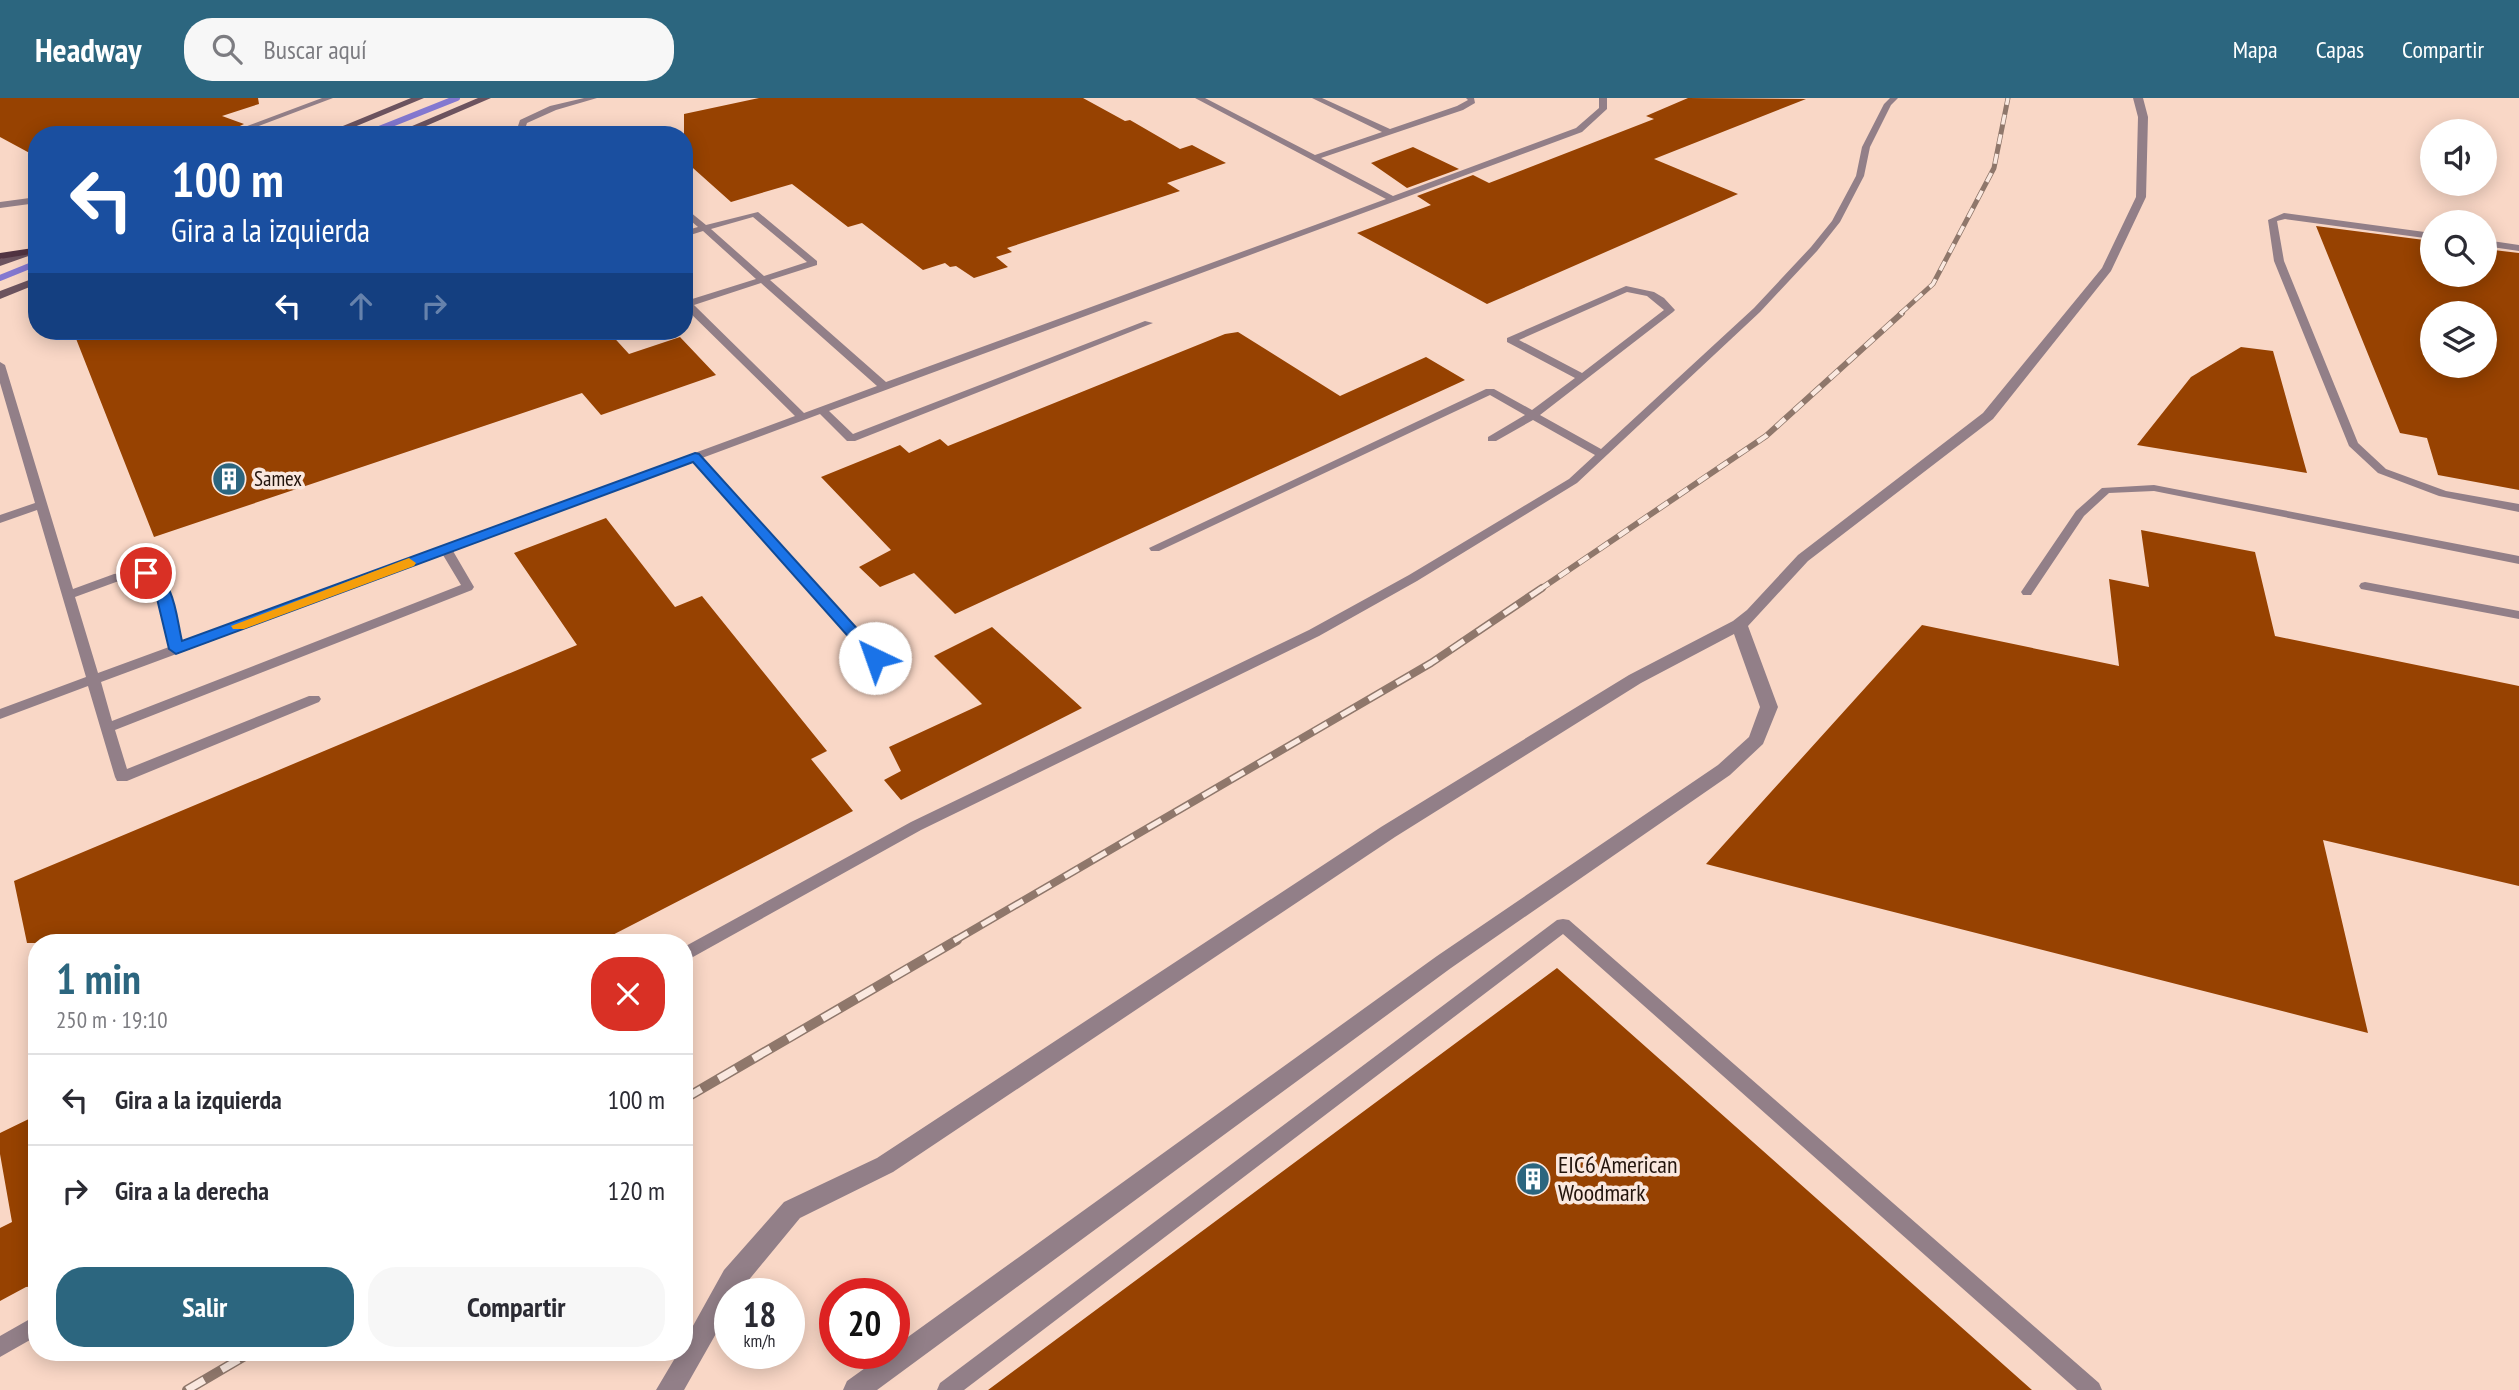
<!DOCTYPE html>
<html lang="es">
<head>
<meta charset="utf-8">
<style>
  :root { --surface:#fff; --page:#f7f7f7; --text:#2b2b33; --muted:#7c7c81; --line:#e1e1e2; --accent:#2c667f }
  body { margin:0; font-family:"PT Sans Narrow",sans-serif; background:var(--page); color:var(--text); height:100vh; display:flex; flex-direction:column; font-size:26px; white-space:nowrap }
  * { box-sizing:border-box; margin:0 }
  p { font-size:23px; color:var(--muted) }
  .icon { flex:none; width:38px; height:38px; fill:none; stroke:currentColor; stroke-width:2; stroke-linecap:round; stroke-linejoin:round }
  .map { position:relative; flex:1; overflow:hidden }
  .sheet { position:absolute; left:28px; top:836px; width:665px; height:427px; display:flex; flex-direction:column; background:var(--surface); border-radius:28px; box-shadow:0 4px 18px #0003 }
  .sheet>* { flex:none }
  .hud { position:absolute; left:28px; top:28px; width:665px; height:214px; border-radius:28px; box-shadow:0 4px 18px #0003; background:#1a4fa0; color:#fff; overflow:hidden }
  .controls { position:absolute; left:2420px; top:21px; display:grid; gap:14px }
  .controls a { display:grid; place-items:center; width:77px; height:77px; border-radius:50%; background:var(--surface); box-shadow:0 4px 18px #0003; font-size:35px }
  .speed { position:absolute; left:714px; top:1180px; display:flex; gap:14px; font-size:35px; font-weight:700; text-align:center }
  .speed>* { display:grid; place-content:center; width:91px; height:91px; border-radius:50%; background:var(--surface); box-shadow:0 4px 18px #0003; line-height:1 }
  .speed small { font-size:18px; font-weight:400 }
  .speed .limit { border:10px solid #d22; background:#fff; color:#111 }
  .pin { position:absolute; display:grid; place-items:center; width:60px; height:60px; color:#fff; margin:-30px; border:4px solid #fff; border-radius:50%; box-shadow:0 2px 7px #0007 }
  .me { position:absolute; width:77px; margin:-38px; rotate:318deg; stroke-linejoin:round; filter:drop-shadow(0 0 5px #0008) }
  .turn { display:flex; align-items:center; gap:24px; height:147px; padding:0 28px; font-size:32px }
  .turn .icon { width:91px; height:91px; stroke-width:2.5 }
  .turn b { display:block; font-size:49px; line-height:60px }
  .lanes { display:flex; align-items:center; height:66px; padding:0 28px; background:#0003; justify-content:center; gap:35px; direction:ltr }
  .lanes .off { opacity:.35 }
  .round { display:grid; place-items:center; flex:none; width:74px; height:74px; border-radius:28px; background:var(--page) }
  .overview { display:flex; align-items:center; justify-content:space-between; height:119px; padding:0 28px }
  h1 { font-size:42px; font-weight:700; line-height:52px; color:var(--accent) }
  .primary-button { display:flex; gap:14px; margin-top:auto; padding:14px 28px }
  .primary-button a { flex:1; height:80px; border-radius:28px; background:var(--accent); color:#fff; font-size:28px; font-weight:700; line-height:80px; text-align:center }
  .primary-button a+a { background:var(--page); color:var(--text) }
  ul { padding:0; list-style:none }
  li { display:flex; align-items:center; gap:21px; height:91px; padding:0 28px; border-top:2px solid var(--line) }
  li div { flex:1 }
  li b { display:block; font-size:26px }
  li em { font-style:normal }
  header { display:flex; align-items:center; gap:42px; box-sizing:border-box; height:98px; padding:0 35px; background:var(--accent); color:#fff }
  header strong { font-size:33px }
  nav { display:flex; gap:38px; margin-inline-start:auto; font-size:24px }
  .search { width:490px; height:63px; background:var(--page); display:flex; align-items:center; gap:18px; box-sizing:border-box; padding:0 24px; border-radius:28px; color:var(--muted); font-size:26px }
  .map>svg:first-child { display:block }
</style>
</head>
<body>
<header>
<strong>Headway</strong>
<div class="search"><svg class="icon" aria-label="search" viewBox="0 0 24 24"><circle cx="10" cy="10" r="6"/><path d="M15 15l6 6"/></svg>Buscar aquí</div>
<nav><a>Mapa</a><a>Capas</a><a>Compartir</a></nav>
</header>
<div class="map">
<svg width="2519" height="1292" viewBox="0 0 2519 1292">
  <rect width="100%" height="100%" fill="#f9d7c6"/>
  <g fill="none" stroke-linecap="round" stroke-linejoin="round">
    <path stroke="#8478d0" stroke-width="6" d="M364,37L457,0
      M0,180L37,165"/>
  </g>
  <path fill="#974201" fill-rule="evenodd" d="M0,0H258L259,6L222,18L244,26L221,37H37V59L0,39Z
    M759,0H1083L1125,23L1130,22L1180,51L1192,47L1226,65L1167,85L1180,93L1007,150L1012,154L996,159L1008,169L974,180L956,168L950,169L945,165L923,172L862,125L848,129L792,86L731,104L684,62V16Z
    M1688,0L1806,1L1654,61L1738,96L1487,206L1357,135L1431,107L1417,98L1473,77L1489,85L1654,21L1646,18Z
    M1413,49L1459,71L1407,90L1371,65Z
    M2316,128L2432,143V177H2485V151L2519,155V392L2438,377L2427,340L2400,335ZM2432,215H2485V268H2432Z
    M73,233H608L629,256L680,239L716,277L601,317L582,295L154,439Z
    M1238,234L1340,298L1426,259L1465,282L955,516L914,475L880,489L859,469L891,452L821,379L900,347L909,355L940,341L948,348L1225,236Z
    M2241,249L2273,253L2307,375L2137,347L2191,279Z
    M606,420L675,509L702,498L827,653L811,661L853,713L597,845H27L14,783L577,547L514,455Z
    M2141,432L2255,454L2275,538L2519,588V788L2323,742L2368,935L1706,766L1922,527L2119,568L2109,481L2149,489Z
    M992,529L1082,610L901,702L884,682L901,673L889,649L982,606L934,558Z
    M1557,870L2032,1292H988Z
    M37,1017V1188L26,1189L0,1203V1130L12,1124L0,1056V1035Z"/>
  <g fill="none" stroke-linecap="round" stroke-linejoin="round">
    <path fill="#927f88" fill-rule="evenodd" d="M322,0H333L235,37H223Z
      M584,0H597L556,12L527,25L523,37H515L520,22L550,8Z
      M1195,0H1205L1315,57L1382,34L1312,0H1322L1390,31L1457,8L1468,2L1466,0H1474L1475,5L1463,12L1321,60L1393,98L1576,30L1599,10V0H1607V11L1582,34L829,313L853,336L1145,223L1153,225L855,343H847L820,316L702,360L880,557L882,560L880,563H870L693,364L453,453L474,489L472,492L115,632L127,671L309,598H319L321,601L319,604L127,683H117L115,679L88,588L0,621V611L86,579L37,412L0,425V417L35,405L0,285V264L5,267L73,491L114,476L150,472L167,486L181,544L795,318L684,209V200L689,202L756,181L703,133L684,139V133L698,129L684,117V109L706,127L758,114L817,163V167L770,182L886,284L1386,101ZM753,119L807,164L764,178L711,131ZM761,185L877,288L804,315L694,207ZM443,457L461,487L112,623L101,584ZM144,479L155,488L169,549L98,575L75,499L116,484Z
      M1890,0H1898L1891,7L1870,49L1864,78L1840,124L1817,153L1760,214L1577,385L1417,483L1319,538L921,732L684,864V849L911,724L1309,532L1409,477L1569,381L1595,357L1533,322L1496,343H1488V339L1525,317L1490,297L1159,453H1151L1149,450L1486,291H1494L1532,312L1575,280L1507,244V240L1626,188L1654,194L1664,200L1675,212L1673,214L1540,317L1601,351L1754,210L1811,149L1832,123L1856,78L1862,49L1884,6ZM1627,194L1647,198L1664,212L1582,275L1519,242Z
      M37,99V105L0,110V104Z
      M2284,115L2432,135V141L2285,121L2277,123L2284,163L2358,345L2386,371L2446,393L2519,406V414L2439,398L2378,375L2349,348L2274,163L2268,122Z
      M2485,142L2519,147V153L2485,148Z
      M2154,387L2519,458V466L2154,393L2109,395L2084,418L2031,497H2023L2021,494L2076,413L2102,390Z
      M2365,484L2519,513V521L2361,491L2359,488L2361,485Z
      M1563,821L1569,822L2099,1285L2102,1292H2077L1563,836L964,1292H937L940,1285L1557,822Z
      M37,1217V1238L0,1259V1238Z"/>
    <path fill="#927f88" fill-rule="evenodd" d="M2133,0H2143L2148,19L2146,99L2111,173L1993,321L1808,463L1748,528L1778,609L1763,646L1730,677L1451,870L877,1292H843L847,1283L886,1255H894V1249L1437,858L1718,667L1749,639L1760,609L1734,536L1641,585L1395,739L893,1074L800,1120L738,1195H730V1211L684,1292H656L678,1255H684V1244L724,1172L784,1104L877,1060L1381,729L1629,577L1733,523L1747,512L1798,457L1983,315L2102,170L2136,99L2138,19Z"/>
    <path fill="#6c535f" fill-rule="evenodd" d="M411,0H424L335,37H321Z
      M478,0H491L405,37H391Z
      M37,148V155L0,168V161Z
      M37,179V186L0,201V193Z"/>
    <path fill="#513342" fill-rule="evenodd" d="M33,150L37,151V155L0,161V155Z"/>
    <g stroke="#8f776b" stroke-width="5">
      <path id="rail-far3" d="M1900,216L1933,186L1994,70L2008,0"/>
    </g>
    <g stroke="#8f776b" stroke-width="6">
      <path id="rail-far2" d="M1539,492L1766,338L1902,215"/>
    </g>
    <g stroke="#8f776b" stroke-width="8">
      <path id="rail-far1" d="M954,843L1431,565L1542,490"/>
    </g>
    <g stroke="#8f776b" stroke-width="10">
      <path id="rail" d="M684,1001L957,842
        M187,1292L250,1255"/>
    </g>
    <use href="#rail-far3" stroke="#fae8df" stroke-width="3.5" stroke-dasharray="10" stroke-linecap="butt"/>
    <use href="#rail-far2" stroke="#fae8df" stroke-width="4.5" stroke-dasharray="12" stroke-linecap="butt"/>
    <use href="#rail-far1" stroke="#fae8df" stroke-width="5" stroke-dasharray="16" stroke-linecap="butt"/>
    <use href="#rail" stroke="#fae8df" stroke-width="7" stroke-dasharray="20" stroke-linecap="butt"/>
  </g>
  <path fill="#1a73e8" stroke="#114b97" stroke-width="2" d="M695,355L699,356L880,556V563H870L693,364L176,556L169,551L154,488L139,475L146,471C175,479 176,518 182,543Z"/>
  <path fill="#f59e0b" d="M409,460L416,465L414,468L244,531H233L231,528Z"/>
  <defs>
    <g id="building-disc" transform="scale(1.75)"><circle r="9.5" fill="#2c667f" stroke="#fae8df"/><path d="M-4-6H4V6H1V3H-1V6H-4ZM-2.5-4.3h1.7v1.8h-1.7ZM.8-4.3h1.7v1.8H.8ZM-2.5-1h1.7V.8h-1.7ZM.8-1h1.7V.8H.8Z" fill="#fff"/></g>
  </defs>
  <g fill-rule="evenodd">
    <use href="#building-disc" x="229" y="381"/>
    <use href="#building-disc" x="1533" y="1081"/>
  </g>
  <g text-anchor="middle" stroke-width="7" stroke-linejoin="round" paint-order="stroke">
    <g font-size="21" fill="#22140c" stroke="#fae8df" text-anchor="start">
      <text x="254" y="388">Samex</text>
    </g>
    <g font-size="24" fill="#22140c" stroke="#fae8df" text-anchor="start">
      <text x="1558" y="1075">EIC6 American<tspan x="1558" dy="28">Woodmark</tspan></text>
    </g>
  </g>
</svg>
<div class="controls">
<a><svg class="icon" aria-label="sound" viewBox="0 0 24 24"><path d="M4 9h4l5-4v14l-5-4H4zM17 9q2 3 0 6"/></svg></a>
<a><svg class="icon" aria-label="search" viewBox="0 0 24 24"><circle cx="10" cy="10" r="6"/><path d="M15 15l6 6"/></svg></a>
<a><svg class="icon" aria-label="layers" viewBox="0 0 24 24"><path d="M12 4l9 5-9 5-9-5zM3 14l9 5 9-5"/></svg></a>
</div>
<div class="speed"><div>18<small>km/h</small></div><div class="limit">20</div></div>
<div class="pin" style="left:146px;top:475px;background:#d93025"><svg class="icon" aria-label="arrive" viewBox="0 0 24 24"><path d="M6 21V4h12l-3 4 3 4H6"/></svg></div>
<svg class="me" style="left:875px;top:560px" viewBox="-20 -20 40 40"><circle r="19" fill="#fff"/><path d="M0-13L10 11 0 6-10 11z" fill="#1a73e8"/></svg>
<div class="hud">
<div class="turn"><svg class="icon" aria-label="left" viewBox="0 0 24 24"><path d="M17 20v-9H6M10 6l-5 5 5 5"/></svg><div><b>100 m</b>Gira a la izquierda</div></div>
<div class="lanes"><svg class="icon" aria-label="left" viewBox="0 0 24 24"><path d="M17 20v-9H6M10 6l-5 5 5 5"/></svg><svg class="icon off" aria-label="ahead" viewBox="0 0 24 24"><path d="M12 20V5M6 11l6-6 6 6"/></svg><svg class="icon off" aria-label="right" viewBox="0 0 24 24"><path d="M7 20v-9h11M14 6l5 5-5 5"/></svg></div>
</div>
<section class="sheet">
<div class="overview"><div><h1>1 min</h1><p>250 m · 19:10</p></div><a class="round" style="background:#d93025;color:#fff"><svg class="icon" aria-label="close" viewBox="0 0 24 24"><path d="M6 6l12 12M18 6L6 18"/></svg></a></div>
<ul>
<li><svg class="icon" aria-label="left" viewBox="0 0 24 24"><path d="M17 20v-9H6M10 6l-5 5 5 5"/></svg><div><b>Gira a la izquierda</b></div><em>100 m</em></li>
<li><svg class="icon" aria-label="right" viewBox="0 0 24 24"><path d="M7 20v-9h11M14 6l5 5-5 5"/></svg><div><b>Gira a la derecha</b></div><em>120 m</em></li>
</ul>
<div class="primary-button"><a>Salir</a><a>Compartir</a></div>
</section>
</div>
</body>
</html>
